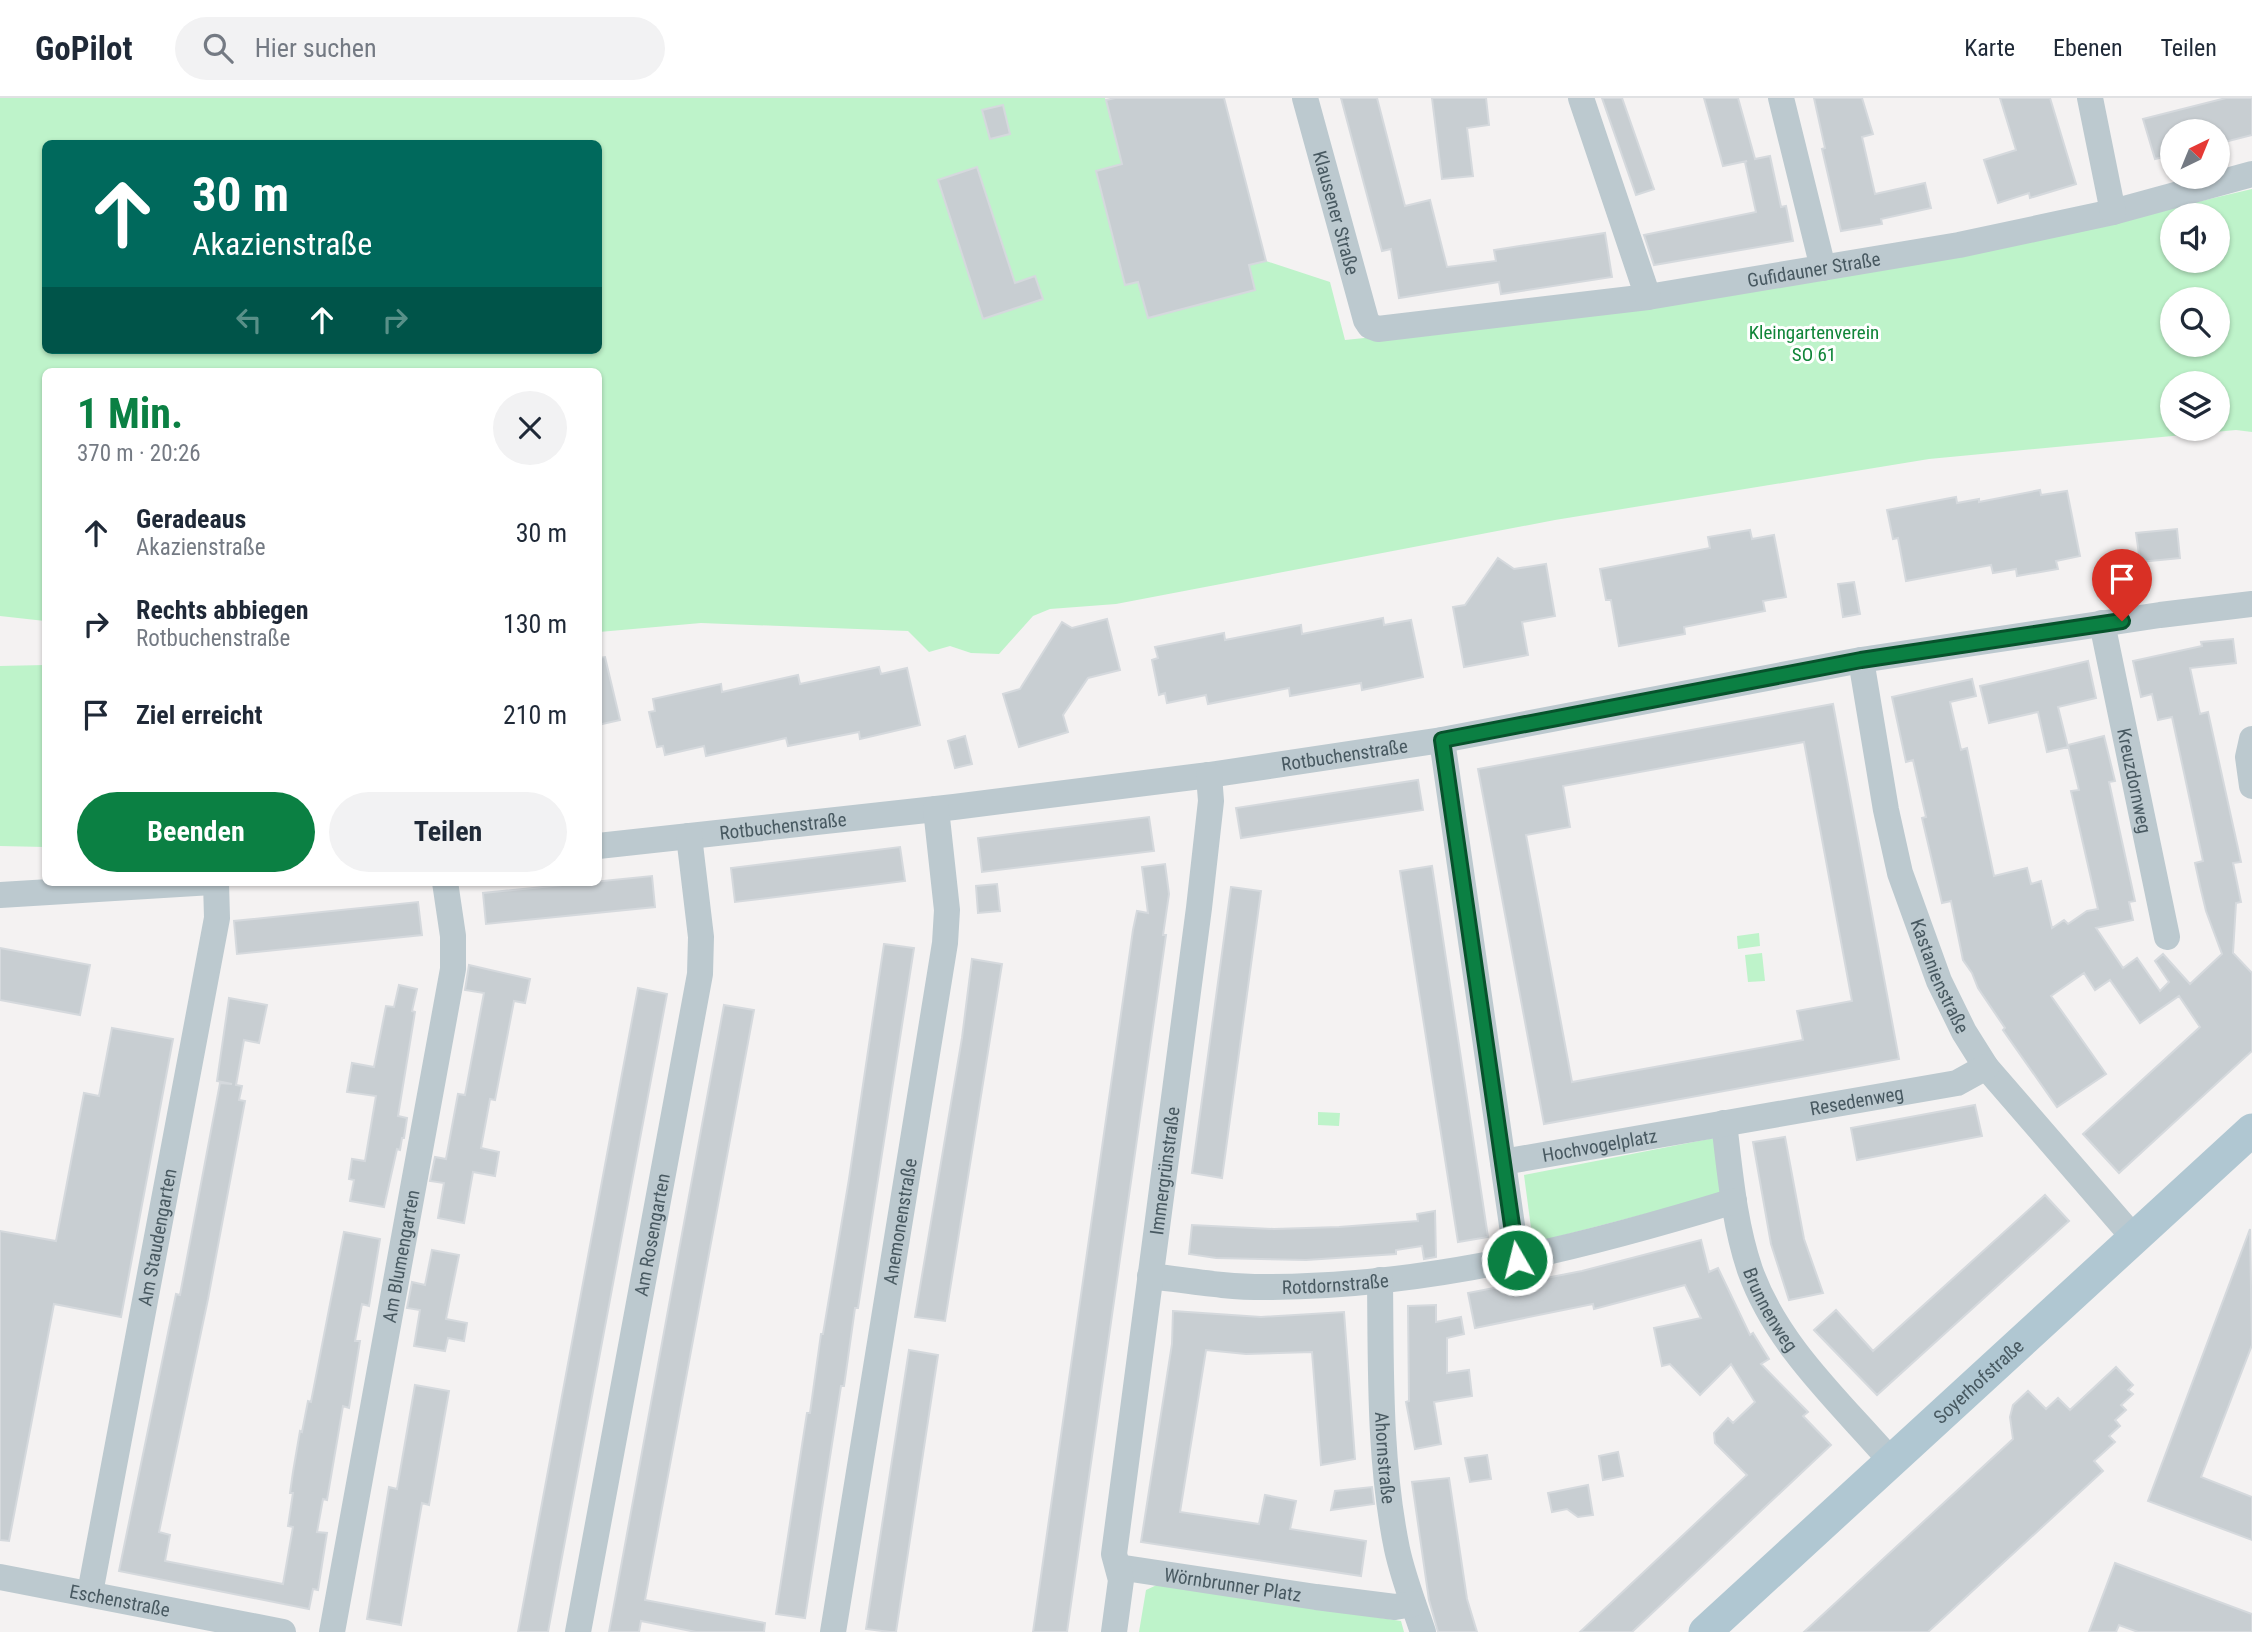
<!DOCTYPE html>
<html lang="de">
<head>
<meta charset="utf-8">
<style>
  :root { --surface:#fff; --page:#f2f2f3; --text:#1f2937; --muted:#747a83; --line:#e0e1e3; --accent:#0b8043 }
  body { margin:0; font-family:"Roboto Condensed",sans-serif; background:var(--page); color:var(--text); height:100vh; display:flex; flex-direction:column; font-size:26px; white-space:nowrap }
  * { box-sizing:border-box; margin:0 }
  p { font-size:23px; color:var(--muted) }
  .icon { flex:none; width:38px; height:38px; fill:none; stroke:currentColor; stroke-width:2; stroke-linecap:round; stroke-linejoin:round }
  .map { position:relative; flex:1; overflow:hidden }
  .side { position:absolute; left:42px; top:270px; width:560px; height:518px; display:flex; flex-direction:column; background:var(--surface); border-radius:10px; box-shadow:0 2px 5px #0004 }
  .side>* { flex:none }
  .top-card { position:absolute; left:42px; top:42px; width:560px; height:214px; border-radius:10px; box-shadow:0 2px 5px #0004; background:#00695c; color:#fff; overflow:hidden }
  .needle { width:46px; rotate:43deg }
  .controls { position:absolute; left:2160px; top:21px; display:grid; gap:14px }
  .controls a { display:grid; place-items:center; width:70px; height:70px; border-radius:50%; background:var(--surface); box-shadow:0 2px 5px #0004; font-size:35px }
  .pin { position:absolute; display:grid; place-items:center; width:60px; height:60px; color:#fff; margin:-72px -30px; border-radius:50% 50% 50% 0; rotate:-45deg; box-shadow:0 0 7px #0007 }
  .pin .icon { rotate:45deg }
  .me { position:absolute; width:77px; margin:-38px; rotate:352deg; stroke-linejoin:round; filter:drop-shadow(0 0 5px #0008) }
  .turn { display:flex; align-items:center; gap:24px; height:147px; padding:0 35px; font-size:32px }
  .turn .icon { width:91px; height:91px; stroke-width:2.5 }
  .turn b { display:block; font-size:49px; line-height:60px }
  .lanes { display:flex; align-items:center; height:66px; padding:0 35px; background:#0003; justify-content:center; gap:35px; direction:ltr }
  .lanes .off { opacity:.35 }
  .round { display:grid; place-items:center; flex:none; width:74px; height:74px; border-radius:37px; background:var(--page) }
  .head { display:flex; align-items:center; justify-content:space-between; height:119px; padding:0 35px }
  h1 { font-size:42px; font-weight:700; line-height:52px; color:var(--accent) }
  .button { display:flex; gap:14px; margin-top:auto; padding:14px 35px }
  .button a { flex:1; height:80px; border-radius:42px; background:var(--accent); color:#fff; font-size:28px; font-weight:700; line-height:80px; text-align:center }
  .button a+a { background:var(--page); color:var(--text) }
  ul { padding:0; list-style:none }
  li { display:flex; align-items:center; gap:21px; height:91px; padding:0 35px }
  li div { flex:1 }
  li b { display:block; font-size:26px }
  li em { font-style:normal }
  header { display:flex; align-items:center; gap:42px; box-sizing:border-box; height:98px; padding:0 35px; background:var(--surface); border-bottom:2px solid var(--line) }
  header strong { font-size:33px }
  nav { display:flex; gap:38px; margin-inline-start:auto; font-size:24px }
  .search { width:490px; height:63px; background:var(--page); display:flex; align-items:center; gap:18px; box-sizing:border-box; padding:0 24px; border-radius:38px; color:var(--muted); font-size:26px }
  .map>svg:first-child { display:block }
</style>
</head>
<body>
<header>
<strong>GoPilot</strong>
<div class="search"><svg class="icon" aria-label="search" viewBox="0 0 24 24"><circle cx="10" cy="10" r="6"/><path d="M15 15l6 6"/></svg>Hier suchen</div>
<nav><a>Karte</a><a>Ebenen</a><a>Teilen</a></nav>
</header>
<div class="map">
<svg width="2252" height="1534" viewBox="0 0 2252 1534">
  <rect width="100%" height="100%" fill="#f4f2f2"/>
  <path fill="#bef3ca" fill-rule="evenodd" d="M0,0H1105L1122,66L1096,73L1125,187L1138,184L1148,219L1254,192L1249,167L1266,163L1330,184L1345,242L1645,211L2005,149L2252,91V334L2236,332L1929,361L1555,422L1116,506L1050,511L1033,518L999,556L971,555L950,548L929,554L908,533L701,525L599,534L598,273H46L45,523L0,518ZM46,46H598V252H46ZM2172,117H2217V163H2172ZM2172,201H2217V247H2172ZM2172,285H2217V331H2172Z
    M45,567V749L0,748V568Z
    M1759,835L1760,848L1738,851L1737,838Z
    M1762,855L1765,883L1748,884L1745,857Z
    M1318,1014L1340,1015L1339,1028L1318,1027Z
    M1714,1040L1722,1096L1533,1145L1524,1077Z
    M1159,1486L1401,1523L1404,1534H1139L1146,1492Z"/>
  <path fill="#c8ced2" stroke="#d5d9dd" stroke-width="2" fill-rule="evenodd" d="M1115,0H1224L1266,163L1249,167L1255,192L1148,220L1138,184L1125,187L1096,73L1122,66L1106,2Z
    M1341,0H1377L1405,108L1430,102L1447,169L1496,163L1494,152L1605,135L1612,179L1501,196L1499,184L1399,200L1391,151L1382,153Z
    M1432,0H1486L1489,27L1467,30L1473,78L1442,81Z
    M1602,0H1622L1654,91L1636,97Z
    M1704,0H1738L1755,61L1770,58L1781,109L1786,108L1793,143L1654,167L1644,137L1756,114L1745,64L1747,63L1723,68Z
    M1814,0H1862L1873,36L1862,39L1875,96L1925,85L1931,110L1881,121L1882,126L1841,133L1822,51L1825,50Z
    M2000,0H2050L2076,86L2030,100L2029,95L1998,105L1984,62L2016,52Z
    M2226,0H2252V37L2217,46V33H2172V57L2155,61L2143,21Z
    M1003,7L1010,36L990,41L982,12Z
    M977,69L1015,185L1035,178L1043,201L983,221L938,82Z
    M2040,392L2041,397L2067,393L2080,458L2056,463L2058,471L2017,478L2016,471L1993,475L1991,467L1906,483L1898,440L1893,441L1887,412L1956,399L1957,405L1979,401V404Z
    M2177,431L2180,460L2140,464L2136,435Z
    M1750,432L1752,441L1774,437L1786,499L1763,503L1765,513L1684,529L1685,536L1619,548L1611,502H1606L1600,471L1710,450L1708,439Z
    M1498,460L1514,471L1546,466L1555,518L1522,524L1528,557L1464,569L1453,509L1465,507Z
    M1854,484L1860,516L1843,519L1838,486Z
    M1383,520L1384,527L1411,522L1423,579L1362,592L1361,585L1290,598L1289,590L1208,606L1206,597L1167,605L1165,595L1159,597L1152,562L1158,560L1155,549L1224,535L1225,542L1301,527L1302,536Z
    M1107,521L1120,572L1088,580L1063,617L1068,634L1019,649L1003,596L1020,591L1062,524L1072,530Z
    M2233,541L2236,565L2190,570L2200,616L2208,614L2241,764L2233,765L2241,804L2236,805L2233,855L2252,875V953L2119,1075L2083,1036L2200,929L2179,898L2140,925L2110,882L2095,892L2084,875L2051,898L2106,976L2057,1009L2003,932L2005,930L1978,890L1972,875L1963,862L1951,803L1942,805L1922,720L1926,719L1913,662L1906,664L1892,599L1972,581L1976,598L1950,604L1961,652L1967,650L1994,778L2027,770L2031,786L2041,783L2052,830L2064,822L2068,826L2087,813L2098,811L2071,693L2079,692L2068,647L2104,638L2115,683L2109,684L2135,803L2129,804L2133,822L2096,830L2123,870L2137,860L2160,893L2169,884L2155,863L2163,856L2190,886L2222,856L2206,813L2200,788L2195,765L2203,763L2172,619L2158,622L2152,596L2141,599L2133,563L2202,548L2201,544Z
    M605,559L620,622L598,627V560Z
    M2088,563L2096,600L2058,609L2068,649L2047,654L2038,614L1989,625L1980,588Z
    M879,569L881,576L907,570L920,627L860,641L859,634L788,648L786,640L706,658L704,648L665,657L663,648L657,649L649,614L655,613L653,601L721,586L722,594L798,577L800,586Z
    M1833,606L1899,961L1544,1026L1478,671ZM1804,644L1852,903L1797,913L1803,942L1572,984L1526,737L1570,729L1563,688Z
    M965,638L972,666L955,670L948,643Z
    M1418,682L1423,712L1241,740L1236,710Z
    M1149,719L1154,753L982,774L978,740Z
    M900,749L905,783L735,804L731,770Z
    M1165,766L1169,796L1163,837H1166L1067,1534H1033L1133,832L1137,813L1148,815L1142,769Z
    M1432,768L1488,1139L1458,1144L1400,773Z
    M652,778L655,809L486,826L483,795Z
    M997,786L1000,813L978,815L976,788Z
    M1231,789L1261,793L1222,1080L1192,1075Z
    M418,804L422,837L237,856L234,823Z
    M884,846L914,850L858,1210H855L844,1288H841L805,1520L776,1516L807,1315H810L821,1236H823L849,1081Z
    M0,850L90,867L80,917L0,902Z
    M972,861L1002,866L945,1223L915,1219L962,940Z
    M469,867L530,881L525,905L514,903L495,1002L490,1001L481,1050L499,1054L495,1078L473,1074L464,1125L438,1120L444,1085L430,1083L435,1059L446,1061L458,996L465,997L484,895L465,892Z
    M399,887L417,891L412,913L415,914L398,1018L407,1020L404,1040H402L400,1052L397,1051L384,1109L350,1103L354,1082L349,1081L352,1061L365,1063L376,998L347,994L352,965L374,969L386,908L394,909Z
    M638,890L667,896L548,1534H518Z
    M229,900L267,907L259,945L244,942L236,987L242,988L239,1002L245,1003L208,1201L159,1434L170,1437L165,1463L283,1486L293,1429L288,1428L293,1395H290L293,1374L300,1333L302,1334L308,1303L311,1304L344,1134L380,1141L369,1208L362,1206L355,1243H360L349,1310L343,1308L327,1402L323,1401L317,1434L327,1435L318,1492L313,1491L309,1511L119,1473L176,1196L180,1197L220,985L232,986L217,983Z
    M724,907L754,912L645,1502L765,1525L764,1534H696L641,1523L639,1534H609Z
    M112,930L173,941L121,1219L54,1206L9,1443L0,1442V1133L56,1143L84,995L99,998Z
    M1975,1007L1982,1038L1857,1062L1851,1030Z
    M1785,1039L1804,1141L1823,1195L1789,1202L1771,1146L1753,1044Z
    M2045,1097L2069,1123L1877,1297L1814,1232L1836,1212L1873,1253Z
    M1435,1113L1436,1159L1424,1161L1422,1148L1396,1152V1156L1306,1162L1216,1160L1189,1156L1192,1127L1274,1131L1339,1129L1418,1123L1417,1116Z
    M2250,1131L2252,1247L2201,1379L2252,1399V1442L2148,1403Z
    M1701,1142L1709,1174L1718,1170L1750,1237L1753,1235L1769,1261L1761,1266L1808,1314L1803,1318L1831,1347L1632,1534H1580L1747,1377L1715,1345L1714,1335L1728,1320L1733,1325L1755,1304L1731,1266L1700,1297L1670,1266L1662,1268L1654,1230L1701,1220L1685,1187L1594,1211L1593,1206L1475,1230L1468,1195L1582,1173Z
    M432,1152L459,1157L446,1221L467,1225L464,1243L448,1240L445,1253L414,1248L420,1212L407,1210L412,1184L425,1187Z
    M1436,1207V1224L1461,1219L1464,1236L1447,1240V1275L1469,1272L1472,1298L1434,1304L1441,1346L1415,1351L1406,1304L1409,1303L1408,1208Z
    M1173,1213L1261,1219L1344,1214L1355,1361L1321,1367L1312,1254L1246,1256L1206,1252L1180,1414L1259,1426L1265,1397L1296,1403L1290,1431L1366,1443L1361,1478L1141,1444L1172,1246Z
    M909,1252L938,1257L896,1534H890L866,1531Z
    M2116,1269L2133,1287L2128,1292L2133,1296L2121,1307L2126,1312L2115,1322L2120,1328L2109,1338L2115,1344L2094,1363L2103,1373L1928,1534H1804L2013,1341L2010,1319L2013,1307L2028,1293L2046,1311L2058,1300L2070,1312Z
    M415,1287L449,1293L429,1407L422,1405L401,1527L367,1521L389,1389L397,1391Z
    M1618,1354L1623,1378L1603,1382L1599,1358Z
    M1487,1357L1491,1381L1470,1384L1465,1360Z
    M1449,1380L1467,1501L1477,1534H1438L1429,1502L1412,1384Z
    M1588,1387L1593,1417L1578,1419L1567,1411L1552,1414L1548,1395Z
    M1372,1389L1374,1406L1331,1412L1335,1393Z
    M2115,1465L2252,1516V1534H2138L2119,1527L2116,1534H2089Z"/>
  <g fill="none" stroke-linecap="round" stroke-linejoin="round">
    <g stroke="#bcc9cf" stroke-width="26">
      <path id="s1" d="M1305,0L1366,222L1370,228L1378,231L1648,199L1959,147L2113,114L2252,76"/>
      <path d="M1581,0L1648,199"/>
      <path d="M1781,0L1823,170"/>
      <path d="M2090,0L2113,114"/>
      <path id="s2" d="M2102,525L2167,839"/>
      <path id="s3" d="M1861,562L1886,712L1900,775L1939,883L1964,934L1986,969L2134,1140"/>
      <path d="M2252,641L2248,659L2252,688"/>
      <path d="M1442,642L1517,1162"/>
      <path id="s4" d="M598,748L954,709L1209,677L1442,642L1861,562L2160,517L2252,506"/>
      <path d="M0,797L212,784"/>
      <path id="s5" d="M1724,1025C1730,1074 1734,1125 1750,1172C1777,1248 1840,1304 1891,1363"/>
      <path id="s6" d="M1503,1064L1957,985L1986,969"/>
      <path id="s7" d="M1150,1178C1190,1183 1231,1190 1272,1189C1429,1188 1584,1149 1734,1103"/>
      <path id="s8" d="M1380,1182C1381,1272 1379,1363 1397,1451C1403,1479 1414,1507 1423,1534"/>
      <path id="s9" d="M1118,1469L1316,1499L1395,1509L1413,1506"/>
      <path id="s10" d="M0,1479L283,1534"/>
      <path id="s11" d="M90,1495L217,820L216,784"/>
      <path id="s12" d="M332,1534L453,871V838L445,784"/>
      <path id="s13" d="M578,1534L700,876L701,839L689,738"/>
      <path id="s14" d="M833,1534L945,845L947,812L936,711"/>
      <path id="s15" d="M1114,1534L1121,1482L1114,1456L1199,810L1211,703L1209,677"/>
    </g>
    <path stroke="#b0c7d2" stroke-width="33" id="s16" d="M1705,1534L2252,1032"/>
  </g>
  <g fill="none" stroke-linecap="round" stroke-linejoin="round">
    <g stroke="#07532c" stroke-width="18">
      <path id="route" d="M1517,1162L1442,642L1861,562L2122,523"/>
    </g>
    <use href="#route" stroke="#0b8043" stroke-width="12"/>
  </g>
  <g text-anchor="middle" stroke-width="6" stroke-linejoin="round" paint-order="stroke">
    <g font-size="19" fill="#485961" stroke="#fff">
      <text dy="7" stroke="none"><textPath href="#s1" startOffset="119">Klausener Straße</textPath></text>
      <text dy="7" stroke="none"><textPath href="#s1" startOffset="686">Gufidauner Straße</textPath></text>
      <text dy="7" stroke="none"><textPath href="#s4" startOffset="752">Rotbuchenstraße</textPath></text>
      <text dy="7" stroke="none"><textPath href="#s2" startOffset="161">Kreuzdornweg</textPath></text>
      <text dy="7" stroke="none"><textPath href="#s4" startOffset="186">Rotbuchenstraße</textPath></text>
      <text dy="7" stroke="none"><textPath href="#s3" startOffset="327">Kastanienstraße</textPath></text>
      <text dy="7" stroke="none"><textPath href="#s6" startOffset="359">Resedenweg</textPath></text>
      <text dy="7" stroke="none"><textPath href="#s6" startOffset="98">Hochvogelplatz</textPath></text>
      <text dy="7" stroke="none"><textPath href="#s15" startOffset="466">Immergrünstraße</textPath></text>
      <text dy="7" stroke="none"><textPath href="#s14" startOffset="416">Anemonenstraße</textPath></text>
      <text dy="7" stroke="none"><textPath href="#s13" startOffset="404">Am Rosengarten</textPath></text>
      <text dy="7" stroke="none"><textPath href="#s11" startOffset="362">Am Staudengarten</textPath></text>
      <text dy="7" stroke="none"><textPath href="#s12" startOffset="382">Am Blumengarten</textPath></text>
      <text dy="7" stroke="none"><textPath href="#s7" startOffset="186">Rotdornstraße</textPath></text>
      <text dy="7" stroke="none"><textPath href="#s5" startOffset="194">Brunnenweg</textPath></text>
      <text dy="7" stroke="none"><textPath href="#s16" startOffset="371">Soyerhofstraße</textPath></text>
      <text dy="7" stroke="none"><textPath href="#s8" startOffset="178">Ahornstraße</textPath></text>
      <text dy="7" stroke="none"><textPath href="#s9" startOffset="116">Wörnbrunner Platz</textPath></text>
      <text dy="7" stroke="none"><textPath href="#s10" startOffset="122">Eschenstraße</textPath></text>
    </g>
    <g font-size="19" fill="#108538" stroke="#fff">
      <text x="1814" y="241">Kleingartenverein<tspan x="1814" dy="22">SO 61</tspan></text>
    </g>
  </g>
</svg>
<div class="controls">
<a><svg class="needle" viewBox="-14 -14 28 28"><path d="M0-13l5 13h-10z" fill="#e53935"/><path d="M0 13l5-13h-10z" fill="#747a83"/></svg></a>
<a><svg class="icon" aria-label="sound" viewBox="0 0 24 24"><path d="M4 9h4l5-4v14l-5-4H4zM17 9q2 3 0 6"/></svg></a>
<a><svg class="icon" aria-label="search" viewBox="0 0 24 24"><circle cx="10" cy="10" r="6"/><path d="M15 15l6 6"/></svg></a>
<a><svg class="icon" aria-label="layers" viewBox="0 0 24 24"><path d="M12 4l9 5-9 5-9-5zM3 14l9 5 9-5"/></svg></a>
</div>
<div class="pin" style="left:2122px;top:523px;background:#d93025"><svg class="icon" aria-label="arrive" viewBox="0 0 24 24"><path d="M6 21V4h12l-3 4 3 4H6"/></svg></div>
<svg class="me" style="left:1517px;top:1162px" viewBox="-20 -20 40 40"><circle r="17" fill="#0b8043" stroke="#fff" stroke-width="3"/><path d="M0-11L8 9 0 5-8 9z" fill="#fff"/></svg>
<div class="top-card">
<div class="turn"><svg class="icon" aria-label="ahead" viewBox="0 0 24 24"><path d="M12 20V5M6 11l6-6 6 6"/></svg><div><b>30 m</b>Akazienstraße</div></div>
<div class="lanes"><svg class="icon off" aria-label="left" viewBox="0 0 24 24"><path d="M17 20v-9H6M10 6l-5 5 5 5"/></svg><svg class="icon" aria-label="ahead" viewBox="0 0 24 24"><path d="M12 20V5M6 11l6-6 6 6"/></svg><svg class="icon off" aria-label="right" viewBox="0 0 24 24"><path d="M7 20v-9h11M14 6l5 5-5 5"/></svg></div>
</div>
<section class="side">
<div class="head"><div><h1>1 Min.</h1><p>370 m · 20:26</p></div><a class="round"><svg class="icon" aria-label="close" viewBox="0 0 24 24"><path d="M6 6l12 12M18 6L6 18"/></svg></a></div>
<ul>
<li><svg class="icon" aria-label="ahead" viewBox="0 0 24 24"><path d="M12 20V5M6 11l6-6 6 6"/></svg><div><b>Geradeaus</b><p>Akazienstraße</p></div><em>30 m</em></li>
<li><svg class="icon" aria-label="right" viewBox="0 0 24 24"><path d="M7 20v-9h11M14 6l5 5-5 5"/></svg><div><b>Rechts abbiegen</b><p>Rotbuchenstraße</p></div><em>130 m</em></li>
<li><svg class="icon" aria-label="arrive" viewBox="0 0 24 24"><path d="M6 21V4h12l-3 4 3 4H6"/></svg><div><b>Ziel erreicht</b></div><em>210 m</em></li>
</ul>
<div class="button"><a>Beenden</a><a>Teilen</a></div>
</section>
</div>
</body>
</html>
